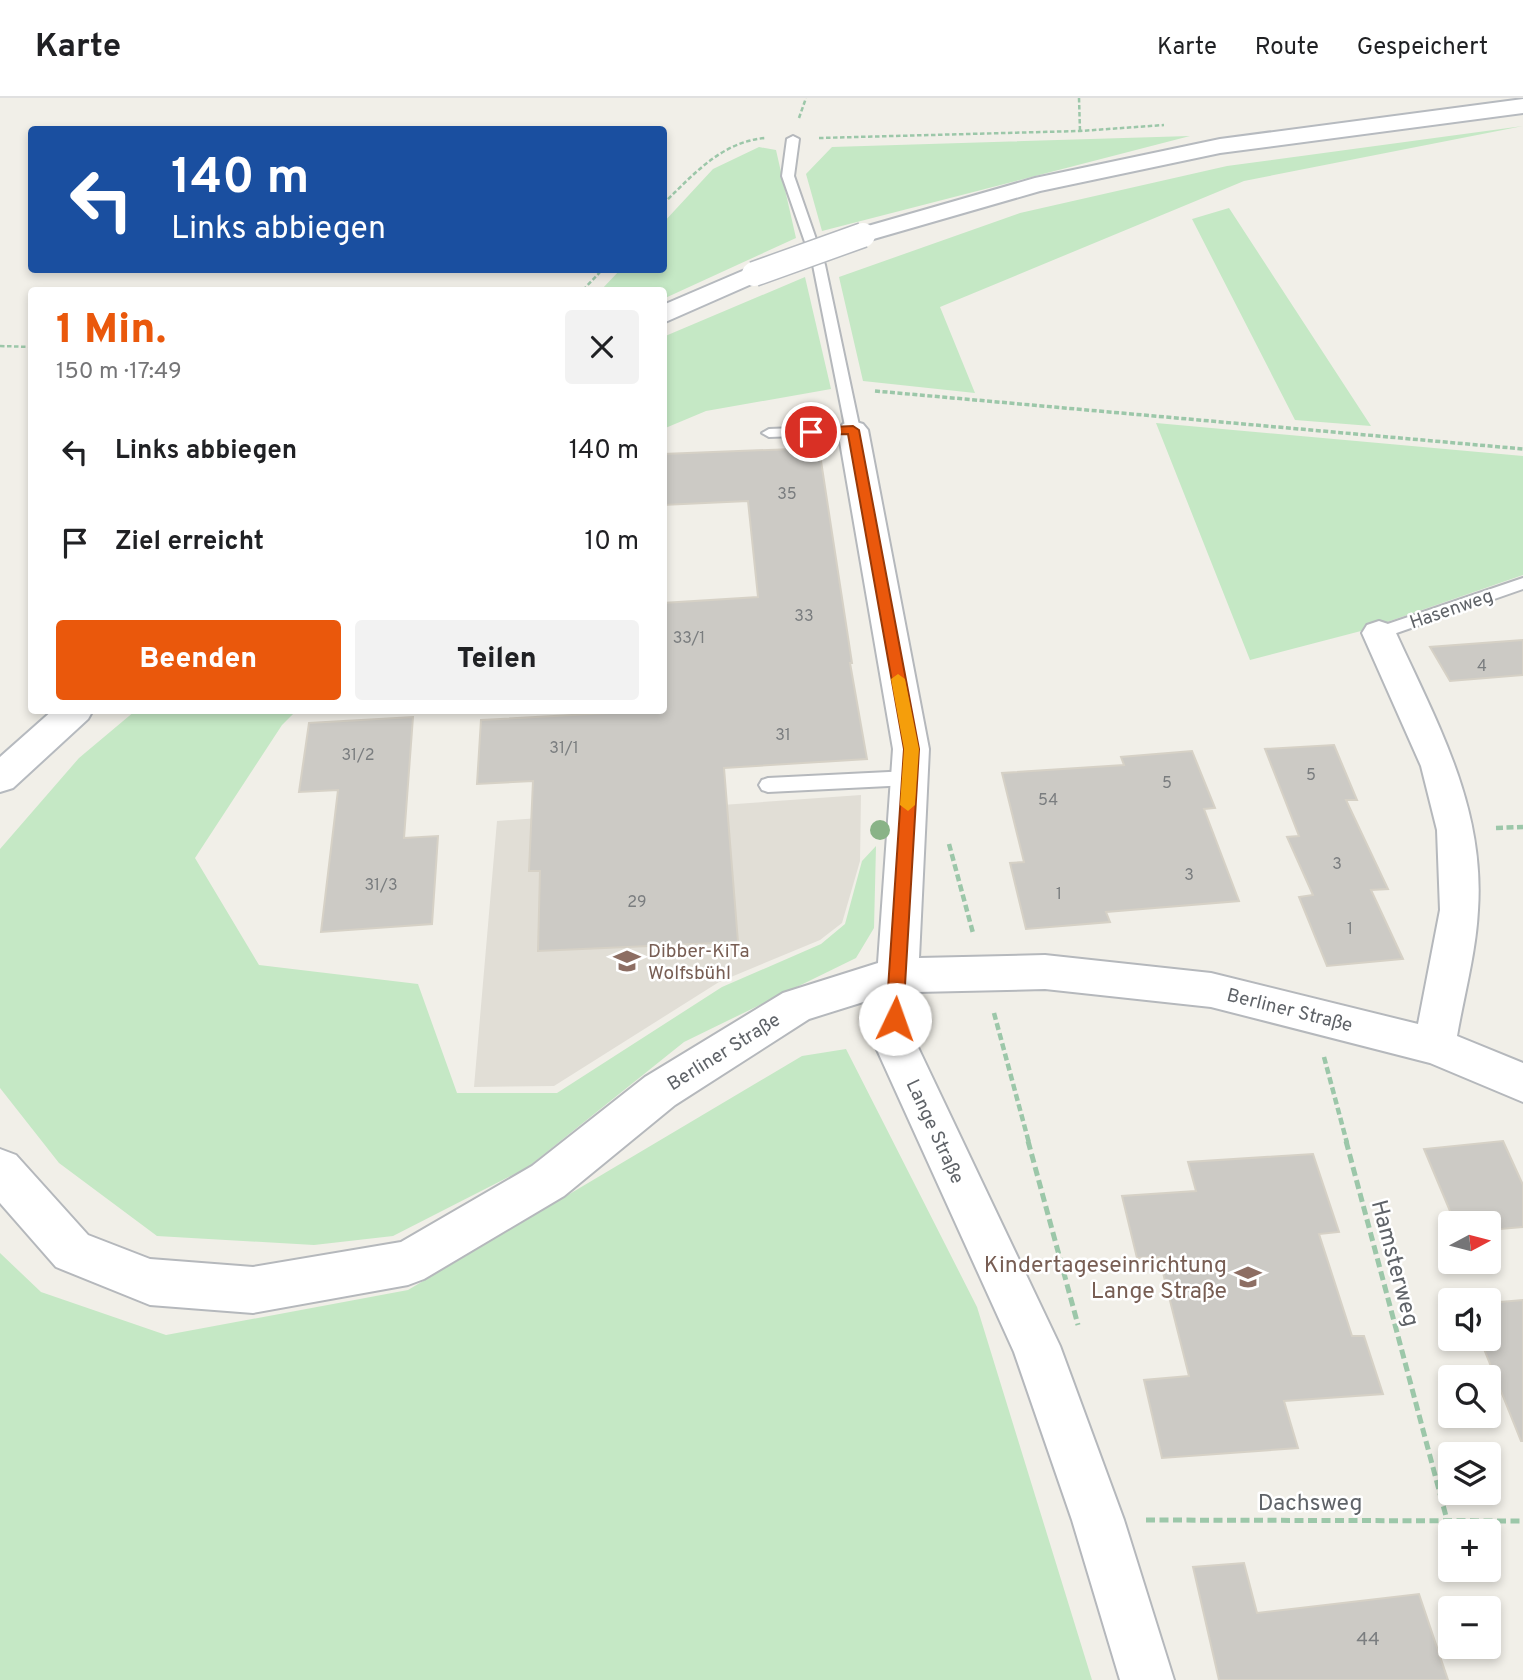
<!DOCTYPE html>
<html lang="de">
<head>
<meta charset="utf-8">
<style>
  :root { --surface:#fff; --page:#f2f2f2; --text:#202124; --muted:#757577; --line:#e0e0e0; --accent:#ea580c }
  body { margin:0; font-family:Overpass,sans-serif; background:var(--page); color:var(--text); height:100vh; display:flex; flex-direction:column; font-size:26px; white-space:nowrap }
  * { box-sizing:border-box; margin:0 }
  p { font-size:23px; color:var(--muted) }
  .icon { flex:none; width:38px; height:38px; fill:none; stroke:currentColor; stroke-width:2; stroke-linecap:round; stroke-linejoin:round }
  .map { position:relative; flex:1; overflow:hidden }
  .side { position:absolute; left:28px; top:189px; width:639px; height:427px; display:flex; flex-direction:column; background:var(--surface); border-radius:7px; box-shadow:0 4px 10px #0003 }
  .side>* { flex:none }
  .banner { position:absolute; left:28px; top:28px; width:639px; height:147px; border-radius:7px; box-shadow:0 4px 10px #0003; background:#1a4fa0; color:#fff; overflow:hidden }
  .needle { width:46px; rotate:83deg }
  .tools { position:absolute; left:1438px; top:1113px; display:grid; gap:14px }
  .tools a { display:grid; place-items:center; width:63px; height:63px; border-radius:7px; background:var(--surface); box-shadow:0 4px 10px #0003; font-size:35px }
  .pin { position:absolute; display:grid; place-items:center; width:60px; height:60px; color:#fff; margin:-30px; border:4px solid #fff; border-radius:50%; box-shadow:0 2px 7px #0007 }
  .me { position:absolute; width:77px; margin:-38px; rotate:3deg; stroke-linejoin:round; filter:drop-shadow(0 0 5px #0008) }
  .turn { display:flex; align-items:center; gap:24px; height:147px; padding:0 28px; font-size:32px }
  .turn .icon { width:91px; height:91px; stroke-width:2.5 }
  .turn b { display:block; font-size:49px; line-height:60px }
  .round { display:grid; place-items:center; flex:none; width:74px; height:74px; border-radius:7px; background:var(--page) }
  .headline { display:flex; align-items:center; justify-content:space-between; height:119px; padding:0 28px }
  h1 { font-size:42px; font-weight:800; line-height:52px; color:var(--accent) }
  .action { display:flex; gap:14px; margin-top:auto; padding:14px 28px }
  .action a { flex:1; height:80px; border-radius:7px; background:var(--accent); color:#fff; font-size:28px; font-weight:800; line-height:80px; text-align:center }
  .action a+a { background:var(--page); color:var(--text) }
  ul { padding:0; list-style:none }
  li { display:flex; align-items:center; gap:21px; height:91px; padding:0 28px }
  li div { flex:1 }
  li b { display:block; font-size:26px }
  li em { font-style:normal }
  header { display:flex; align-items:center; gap:42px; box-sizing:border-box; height:98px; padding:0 35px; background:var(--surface); border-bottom:2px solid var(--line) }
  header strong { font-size:33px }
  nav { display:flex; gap:38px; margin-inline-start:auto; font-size:24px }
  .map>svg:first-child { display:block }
</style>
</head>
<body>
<header>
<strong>Karte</strong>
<nav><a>Karte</a><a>Route</a><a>Gespeichert</a></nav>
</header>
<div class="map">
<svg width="1523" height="1582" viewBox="0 0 1523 1582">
  <rect width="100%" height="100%" fill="#f1efe8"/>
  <path fill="#e1ded6" d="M861,697L860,763L842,825L820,842L719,884L554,988L474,989L497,723Z"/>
  <path fill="#c5e8c5" d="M1523,28L1244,83L940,209L975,295L863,283L839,179L1020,115L1227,68Z
    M1190,38L822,133L806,76L832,49Z
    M759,49L776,52L796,140L663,201V192H601L620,172H663V125L713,71Z
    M1229,110L1371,328L1295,322L1192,121Z
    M805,179L831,291L706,313L663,331V239Z
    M1156,325L1523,358V477L1361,533L1250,562Z
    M135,613H296L282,627L195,760L259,867L418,886L457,995H557L722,889L821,846L845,826L862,763L876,748L874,830L856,860L684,944L528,1069L393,1138L314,1147L157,1138L59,1065L0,990V751L79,660Z
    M846,951L977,1209L1092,1582H0V1155L41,1194L166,1237L408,1192L802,958Z"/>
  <path fill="#cccac5" stroke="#d6d1c6" stroke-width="2" d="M819,350L852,565H850L867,661L724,670L738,844L538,853L540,773H529L533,683L477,686L481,622L663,612V505L758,499L748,403L663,407V356Z
    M1523,542V577L1450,583L1430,549Z
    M413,619L404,740L438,738L432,826L321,834L338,692L299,694L309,625Z
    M1334,647L1357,702H1346L1388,791L1371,792L1403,861L1327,868L1299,799L1313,797L1287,739L1299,738L1265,651Z
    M1192,653L1215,710L1204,711L1239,803L1106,814L1110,824L1026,831L1010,765L1024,764L1002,675L1124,667L1121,659Z
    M1503,1043L1523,1087V1129L1489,1132V1125H1455L1424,1051Z
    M1313,1056L1339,1134L1319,1136L1352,1238H1364L1383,1296L1284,1303L1298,1350L1162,1360L1144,1282L1189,1278L1159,1159L1137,1160L1122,1098L1196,1093L1188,1064Z
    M1523,1202V1343H1521L1480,1241H1489V1205Z
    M1244,1465L1257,1515L1419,1496L1448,1582H1219L1193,1469Z"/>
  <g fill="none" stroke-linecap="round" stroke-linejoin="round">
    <g stroke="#b5b8bc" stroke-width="4">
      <path id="service" d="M793,38L799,41L794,78L825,167L860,332L853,336L769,339L762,335L769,331L845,328L813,167L782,78L787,41Z
        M1523,480V491L1385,539L1379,541L1371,535L1373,531Z
        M909,673L915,675L918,680L915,685L909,687L768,694L762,692L759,687L762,682L768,680Z"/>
    </g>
    <g stroke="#b5b8bc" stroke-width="4">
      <path id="minor" d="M853,323L863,326L868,332L929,651L919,860L1045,857L1211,875L1418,926L1440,812L1437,732L1421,668L1362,535L1367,527L1379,523L1391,527L1396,535C1437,625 1485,709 1478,812C1476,854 1464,897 1457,938L1523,965V1004L1430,965L1211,909L1045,891L917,894L915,943L1060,1248L1124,1422L1174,1582H1120L1072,1422L1014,1254L873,943L876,900L809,921L675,1007L564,1098L424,1181L408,1187L253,1215L150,1207L56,1169L0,1105V1051L16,1057L88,1137L150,1161L253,1169L401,1144L532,1068L645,979L783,895L878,865L893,651L838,332L843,326Z"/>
    </g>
    <g stroke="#b6babf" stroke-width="4">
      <path id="secondary" d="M1523,1V15L1220,55L1040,93L863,144L854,142L851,137L854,132L1035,80L1220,41Z
        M754,168L763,171L767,176L763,181L663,225V207Z
        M53,612H93L88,621L13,690L0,694V659Z"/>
    </g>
    <path stroke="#9cc7a9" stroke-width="2.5" stroke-dasharray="4.5 2.5" stroke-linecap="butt" d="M1079,0L1080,33
      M799,20L806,0
      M819,40L1080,33L1164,27
      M663,106C693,77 721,44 765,40
      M583,192L602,172
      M0,248L32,249"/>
    <path stroke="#9cc7a9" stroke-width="3.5" stroke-dasharray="5 2.5" stroke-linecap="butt" d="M875,293L1523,351"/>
    <path stroke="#9cc7a9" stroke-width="4.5" stroke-dasharray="7 3.5" stroke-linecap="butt" d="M1496,730L1523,729
      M949,746L973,835
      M994,915L1029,1045
      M1324,959L1347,1045"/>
    <path stroke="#9cc7a9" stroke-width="5" stroke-dasharray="9 4.5" stroke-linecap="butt" d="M1028,1043L1078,1227
      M1346,1043L1447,1422
      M1146,1422L1523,1423"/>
    <use href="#service" fill="#fff" fill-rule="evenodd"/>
    <use href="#minor" fill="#fff" fill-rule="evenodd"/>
    <use href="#secondary" fill="#fff" fill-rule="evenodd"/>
    <g stroke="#b6babf" stroke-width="27" stroke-linecap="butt">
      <path id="secondary-bridge" d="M754,176L863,137"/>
    </g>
    <use href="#secondary-bridge" stroke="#fff" stroke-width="24"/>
  </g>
  <circle fill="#89b387" cx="880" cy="732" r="10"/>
  <path fill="#ea580c" stroke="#983908" stroke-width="2" d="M853,328L859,332L919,651L903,921L901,926L895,928L889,926L886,921L904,651L848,336L811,337L805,334L811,330Z"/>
  <path fill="#f59e0b" d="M898,576L905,581L919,651L915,707L908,713L900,707L904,651L891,581Z"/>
  <defs>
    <g id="school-bare" transform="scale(2.1)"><path d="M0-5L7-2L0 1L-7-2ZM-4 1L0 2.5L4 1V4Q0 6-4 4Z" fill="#8d6e63" stroke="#fff" stroke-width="2.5" paint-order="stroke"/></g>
  </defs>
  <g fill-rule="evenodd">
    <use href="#school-bare" x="627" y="863"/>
    <use href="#school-bare" x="1248" y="1179"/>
  </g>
  <g text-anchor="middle" stroke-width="5" stroke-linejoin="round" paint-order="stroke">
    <g font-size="16" fill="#7a7d7f">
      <text x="787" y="401">35</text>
      <text x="804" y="523">33</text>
      <text x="689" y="545">33/1</text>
      <text x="1482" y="573">4</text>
      <text x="783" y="642">31</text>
      <text x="564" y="655">31/1</text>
      <text x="358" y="662">31/2</text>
      <text x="1311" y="682">5</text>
      <text x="1167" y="690">5</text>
      <text x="1048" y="707">54</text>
      <text x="1337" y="771">3</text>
      <text x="1189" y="782">3</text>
      <text x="381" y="792">31/3</text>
      <text x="1059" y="801">1</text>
      <text x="637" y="809">29</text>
      <text x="1350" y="836">1</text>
    </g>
    <g font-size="19" fill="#5f6368" stroke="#fff">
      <text transform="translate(1451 510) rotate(-19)" y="7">Hasenweg</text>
      <text transform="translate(1290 911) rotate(14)" y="7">Berliner Straße</text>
      <text transform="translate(723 953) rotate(-32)" y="7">Berliner Straße</text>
      <text transform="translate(936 1033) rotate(65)" y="7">Lange Straße</text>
    </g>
    <g font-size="19" fill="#785e54" stroke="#fff" text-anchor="start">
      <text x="648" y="859">Dibber-KiTa<tspan x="648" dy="22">Wolfsbühl</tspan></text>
    </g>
    <g font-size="19" fill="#7a7d7f">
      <text x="1368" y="1547">44</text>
    </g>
    <g font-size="23" fill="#5f6368" stroke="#fff">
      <text transform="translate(1396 1165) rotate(75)" y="8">Hamsterweg</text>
      <text x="1310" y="1412">Dachsweg</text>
    </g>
    <g font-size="23" fill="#785e54" stroke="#fff" text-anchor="end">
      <text x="1227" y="1174">Kindertageseinrichtung<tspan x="1227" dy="26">Lange Straße</tspan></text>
    </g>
  </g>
</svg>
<div class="tools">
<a><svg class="needle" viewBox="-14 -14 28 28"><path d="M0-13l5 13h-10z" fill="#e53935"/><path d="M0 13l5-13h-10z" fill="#757577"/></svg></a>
<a><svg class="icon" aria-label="sound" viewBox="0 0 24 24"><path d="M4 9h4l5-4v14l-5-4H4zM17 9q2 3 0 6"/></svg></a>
<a><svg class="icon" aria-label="search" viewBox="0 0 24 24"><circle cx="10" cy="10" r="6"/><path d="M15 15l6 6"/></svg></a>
<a><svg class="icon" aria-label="layers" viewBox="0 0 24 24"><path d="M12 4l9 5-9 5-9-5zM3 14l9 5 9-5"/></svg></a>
<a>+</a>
<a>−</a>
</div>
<div class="pin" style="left:811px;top:334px;background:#d93025"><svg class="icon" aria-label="arrive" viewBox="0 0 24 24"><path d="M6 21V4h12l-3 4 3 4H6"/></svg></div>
<svg class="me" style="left:895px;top:921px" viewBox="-20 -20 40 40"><circle r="19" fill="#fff"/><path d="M0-13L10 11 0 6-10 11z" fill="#ea580c"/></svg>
<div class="banner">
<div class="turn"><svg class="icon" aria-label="left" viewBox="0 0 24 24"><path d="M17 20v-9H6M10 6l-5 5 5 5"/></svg><div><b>140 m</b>Links abbiegen</div></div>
</div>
<section class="side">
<div class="headline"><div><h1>1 Min.</h1><p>150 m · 17:49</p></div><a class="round"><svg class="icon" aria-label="close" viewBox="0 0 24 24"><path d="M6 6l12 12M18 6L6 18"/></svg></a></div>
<ul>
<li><svg class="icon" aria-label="left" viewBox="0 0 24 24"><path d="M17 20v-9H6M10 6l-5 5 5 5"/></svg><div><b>Links abbiegen</b></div><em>140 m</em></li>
<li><svg class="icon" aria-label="arrive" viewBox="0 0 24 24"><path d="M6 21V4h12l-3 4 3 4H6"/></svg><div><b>Ziel erreicht</b></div><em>10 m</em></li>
</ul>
<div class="action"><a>Beenden</a><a>Teilen</a></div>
</section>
</div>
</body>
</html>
